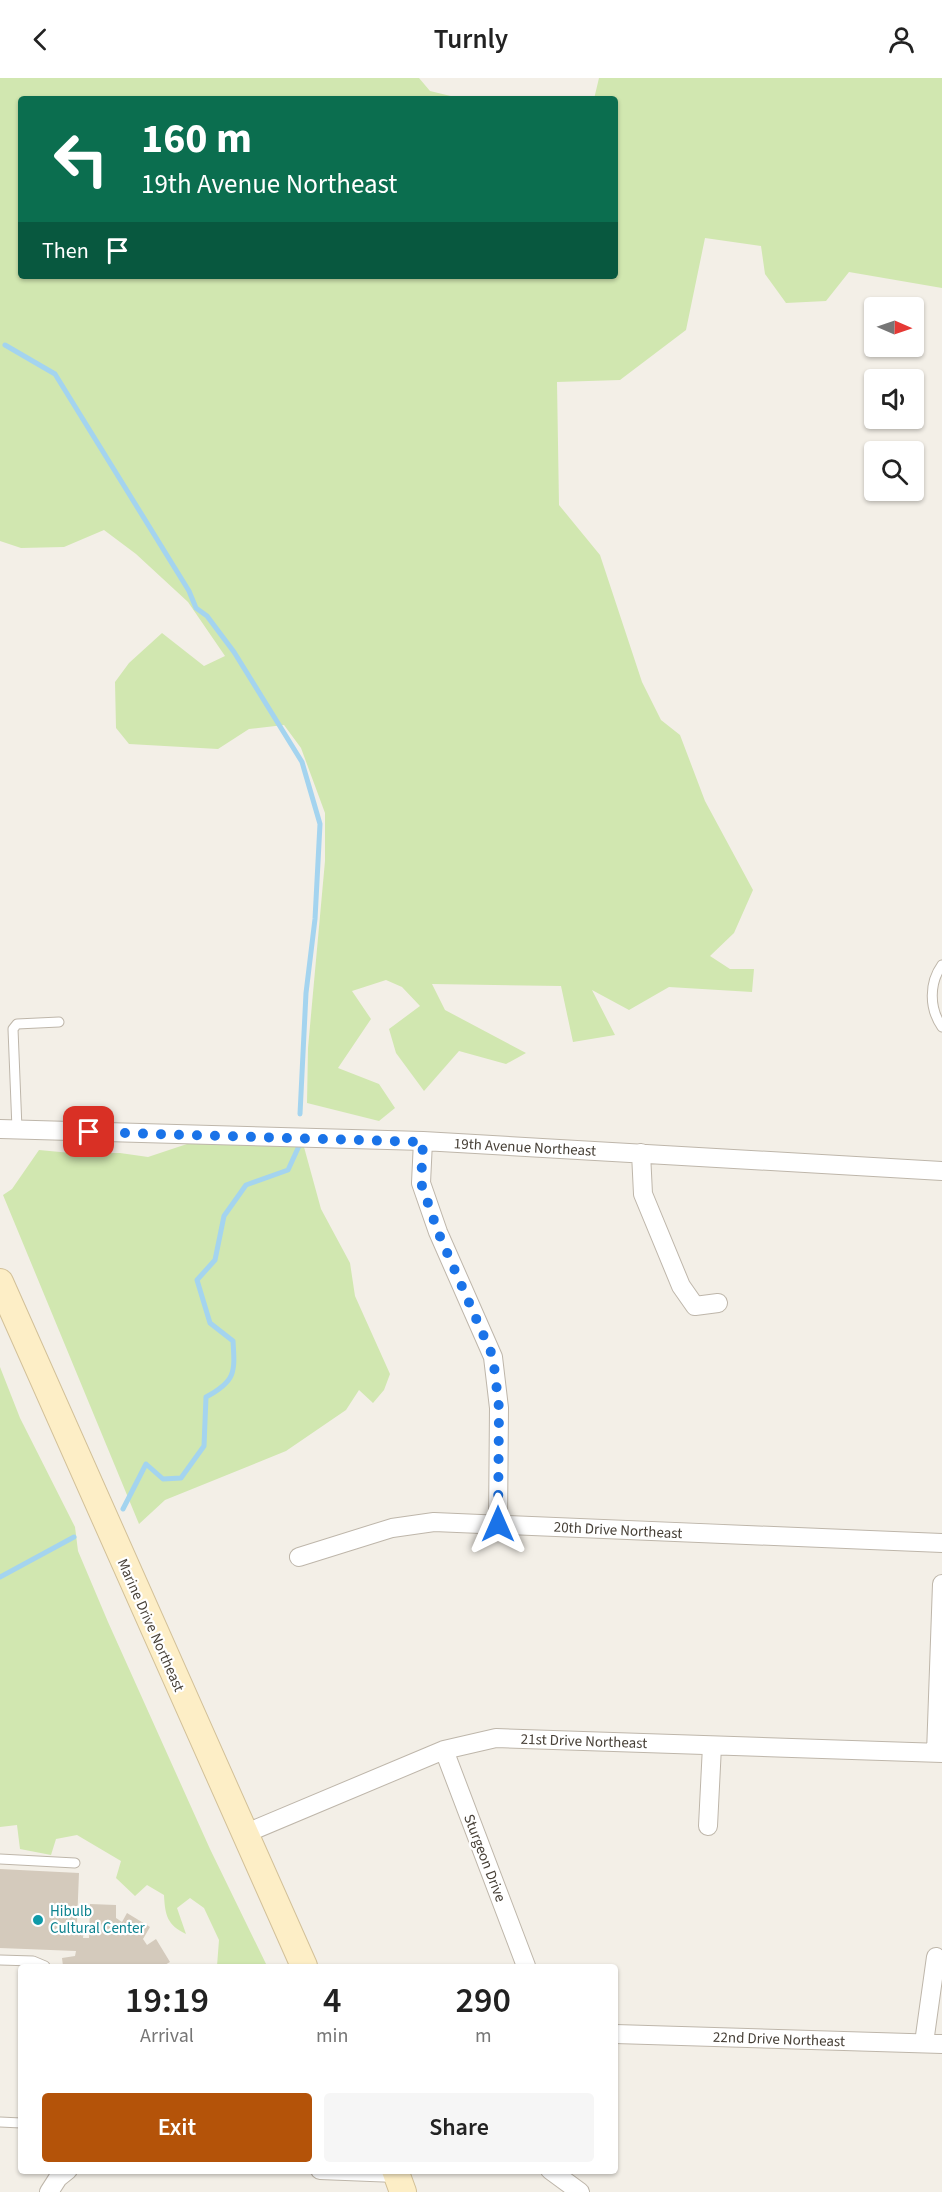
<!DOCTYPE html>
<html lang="en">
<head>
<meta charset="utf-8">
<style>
  :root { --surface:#fff; --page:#f6f6f6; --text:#222; --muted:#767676; --accent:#b45309 }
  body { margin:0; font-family:"Source Sans 3",sans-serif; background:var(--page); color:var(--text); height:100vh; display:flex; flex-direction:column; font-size:22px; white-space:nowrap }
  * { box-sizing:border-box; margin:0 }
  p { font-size:20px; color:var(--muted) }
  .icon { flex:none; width:33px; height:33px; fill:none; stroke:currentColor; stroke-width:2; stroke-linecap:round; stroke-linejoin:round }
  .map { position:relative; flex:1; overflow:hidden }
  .drawer { position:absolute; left:18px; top:1886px; width:600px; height:210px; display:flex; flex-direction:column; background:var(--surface); border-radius:6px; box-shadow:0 2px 4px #0004 }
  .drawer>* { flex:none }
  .guide { position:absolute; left:18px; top:18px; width:600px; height:183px; border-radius:6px; box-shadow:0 2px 4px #0004; background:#0b6e4f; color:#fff; overflow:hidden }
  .needle { width:39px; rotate:92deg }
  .fabs { position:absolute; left:864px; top:219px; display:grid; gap:12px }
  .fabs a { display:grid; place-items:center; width:60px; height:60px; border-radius:6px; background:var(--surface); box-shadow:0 2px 4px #0004; font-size:30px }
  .pin { position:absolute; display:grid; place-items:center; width:51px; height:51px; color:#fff; margin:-26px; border-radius:12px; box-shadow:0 3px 9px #0006 }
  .me { position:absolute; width:66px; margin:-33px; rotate:0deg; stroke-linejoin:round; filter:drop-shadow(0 0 4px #0008) }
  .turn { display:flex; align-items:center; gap:21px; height:126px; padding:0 24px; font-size:27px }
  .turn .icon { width:78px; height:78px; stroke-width:2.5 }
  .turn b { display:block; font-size:42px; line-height:51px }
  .then { display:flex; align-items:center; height:57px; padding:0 24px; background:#0003; gap:12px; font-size:22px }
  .eta { display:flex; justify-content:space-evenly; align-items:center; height:102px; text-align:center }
  .eta b { font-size:36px; font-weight:600; line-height:42px }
  .cta { display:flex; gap:12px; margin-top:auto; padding:12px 24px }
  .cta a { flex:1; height:69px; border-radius:6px; background:var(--accent); color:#fff; font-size:24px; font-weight:600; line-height:69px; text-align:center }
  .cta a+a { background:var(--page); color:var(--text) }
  header { display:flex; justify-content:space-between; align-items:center; height:78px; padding:0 24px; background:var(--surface); font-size:27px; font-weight:600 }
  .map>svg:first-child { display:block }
</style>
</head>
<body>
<header><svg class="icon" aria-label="back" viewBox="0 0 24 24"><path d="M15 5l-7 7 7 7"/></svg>Turnly<svg class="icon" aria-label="person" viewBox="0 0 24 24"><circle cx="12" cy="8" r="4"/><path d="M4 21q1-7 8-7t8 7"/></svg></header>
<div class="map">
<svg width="942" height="2114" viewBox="0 0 942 2114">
  <rect width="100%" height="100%" fill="#f3efe7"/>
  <path fill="#d1e7b0" d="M0,0H419L430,13L463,21H21V198H615V21H594L599,0H942V210L849,194L826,223L786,225L765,196L761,168L705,160L686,252L620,302L557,304L559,427L600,477L642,604L661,642L680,657L705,723L753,812L734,855L710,878L730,891H754L752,914L669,909L629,932L592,912L615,957L573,964L561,908L432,906L445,932L526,975L506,986L459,973L424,1013L396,975L389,951L420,928L402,909L386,902L352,913L371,941L338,990L379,1006L395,1030L379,1043L307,1025L308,970L325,783V735L301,670L284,647L249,651L218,671L129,666L116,650L115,604L129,585L162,555L204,588L225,578L188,524L136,476L104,452L64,469L21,470L0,463Z
    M199,1062L304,1069L321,1131L350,1185L355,1218L390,1296L384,1312L373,1325L359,1312L346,1332L286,1373L165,1422L139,1446L3,1117L12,1111L39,1072L71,1075H120L148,1079Z
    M0,1289L20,1340L75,1449L78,1473L108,1544L210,1771L267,1888H217L219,1862L204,1830L190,1820L177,1830L186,1856C167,1847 165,1837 164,1817L147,1807L135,1818L116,1800L121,1783L77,1757L56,1761L51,1777L20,1771L17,1747L0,1749Z"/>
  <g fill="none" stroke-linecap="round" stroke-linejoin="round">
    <path stroke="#a4d4ef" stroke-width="5" d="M5,267L55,296L189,513L196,530L207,538L234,574L302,684L320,746L315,841L306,915L300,1036
      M123,1431L146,1386L163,1401L181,1400L204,1368L206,1319C236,1303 235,1294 233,1263L210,1245L197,1202L215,1182L224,1138L246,1107L288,1092L299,1068
      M0,1499L74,1459"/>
  </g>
  <path fill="#d4cabc" d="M0,1791L79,1795L77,1845H84L83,1860H89L90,1826L116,1827V1840L122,1844L127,1835L150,1849L143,1861L147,1867L156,1861L170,1884L163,1888H63L62,1880L75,1878L76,1873L0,1870Z"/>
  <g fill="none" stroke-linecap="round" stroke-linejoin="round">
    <g stroke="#beb6aa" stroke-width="11">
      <path id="lane" d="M942,887C929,905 929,930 942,949
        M17,1051L13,951L17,946L59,944
        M0,1781L75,1785
        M0,1882L33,1883L45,1888
        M0,2044L21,2045"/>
    </g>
    <g stroke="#beb6aa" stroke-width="20">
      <path id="street" d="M0,1051L423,1063L942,1093
        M423,1063L421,1105L438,1154L493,1279L499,1330L498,1446
        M641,1075L643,1116L681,1208L695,1228L718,1225
        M299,1479L392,1450L434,1444L942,1465
        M444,1672L526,1888
        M936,1675L942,1506
        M708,1748L712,1668
        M244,1756L444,1672L496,1660L942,1675
        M615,1956L942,1966
        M924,1965L936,1879
        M320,2092L396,2095L401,2092
        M550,2092L580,2114
        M49,2114L58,2100L68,2092"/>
    </g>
    <g stroke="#d2c098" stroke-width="28">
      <path id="secondary" d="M0,1204L304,1888
        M395,2092L403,2114"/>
    </g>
    <use href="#lane" stroke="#fff" stroke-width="9"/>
    <use href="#street" stroke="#fff" stroke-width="18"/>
    <use href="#secondary" stroke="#fdeec6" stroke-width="26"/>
  </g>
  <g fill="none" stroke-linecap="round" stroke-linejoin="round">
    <path stroke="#1a73e8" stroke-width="10" stroke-dasharray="0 18" d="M89,1054L423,1064L421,1105L438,1154L493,1279L499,1330L498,1446"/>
  </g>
  <circle fill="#0f9aa8" stroke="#fff" stroke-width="2" cx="38" cy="1842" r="6"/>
  <g text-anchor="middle" stroke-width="4.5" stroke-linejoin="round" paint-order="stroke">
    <g font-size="15" fill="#463f36" stroke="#fff">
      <text transform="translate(525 1069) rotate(3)" y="5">19th Avenue Northeast</text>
      <text transform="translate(618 1452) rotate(3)" y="5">20th Drive Northeast</text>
      <text transform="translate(151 1547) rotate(66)" y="5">Marine Drive Northeast</text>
      <text transform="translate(584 1663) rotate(2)" y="5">21st Drive Northeast</text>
      <text transform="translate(485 1780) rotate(69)" y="5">Sturgeon Drive</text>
      <text transform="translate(779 1961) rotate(2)" y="5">22nd Drive Northeast</text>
    </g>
    <g font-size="15" fill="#0d838f" stroke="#fff" text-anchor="start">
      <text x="50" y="1838">Hibulb<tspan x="50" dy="17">Cultural Center</tspan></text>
    </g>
  </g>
</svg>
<div class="fabs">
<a><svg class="needle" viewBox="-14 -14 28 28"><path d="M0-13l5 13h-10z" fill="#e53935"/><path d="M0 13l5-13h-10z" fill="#767676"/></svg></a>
<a><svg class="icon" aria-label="sound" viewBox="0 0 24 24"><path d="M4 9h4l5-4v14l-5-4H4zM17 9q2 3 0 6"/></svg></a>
<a><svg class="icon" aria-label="search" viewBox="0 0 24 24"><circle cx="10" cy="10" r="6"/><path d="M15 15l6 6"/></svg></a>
</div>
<div class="pin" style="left:89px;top:1054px;background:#d93025"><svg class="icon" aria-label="arrive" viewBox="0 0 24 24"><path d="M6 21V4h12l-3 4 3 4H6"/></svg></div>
<svg class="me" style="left:498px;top:1446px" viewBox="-20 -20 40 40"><path d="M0-17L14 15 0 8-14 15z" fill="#1a73e8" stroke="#fff" stroke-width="4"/></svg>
<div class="guide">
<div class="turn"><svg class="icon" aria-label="left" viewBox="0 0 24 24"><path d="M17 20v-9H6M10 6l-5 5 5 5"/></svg><div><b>160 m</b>19th Avenue Northeast</div></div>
<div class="then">Then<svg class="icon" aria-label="arrive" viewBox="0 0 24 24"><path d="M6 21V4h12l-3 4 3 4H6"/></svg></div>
</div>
<section class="drawer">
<div class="eta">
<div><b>19:19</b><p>Arrival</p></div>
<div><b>4</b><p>min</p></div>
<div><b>290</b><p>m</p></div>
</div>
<div class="cta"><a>Exit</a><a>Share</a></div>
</section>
</div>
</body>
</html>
